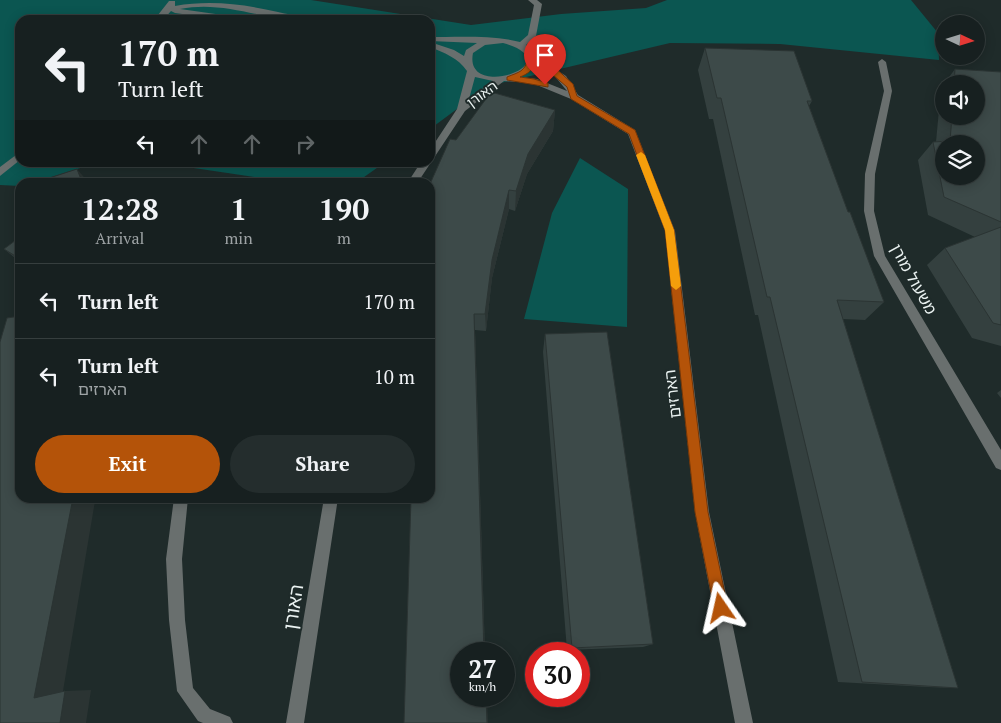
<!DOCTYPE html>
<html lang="en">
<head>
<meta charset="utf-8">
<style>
  :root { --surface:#172020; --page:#242d2d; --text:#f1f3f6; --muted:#9ea3a5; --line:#363e3e; --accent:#b45309 }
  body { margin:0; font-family:"PT Serif","Noto Sans Hebrew",serif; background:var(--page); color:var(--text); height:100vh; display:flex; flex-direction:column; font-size:19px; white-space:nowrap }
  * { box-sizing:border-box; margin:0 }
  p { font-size:16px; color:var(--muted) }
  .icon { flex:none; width:28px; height:28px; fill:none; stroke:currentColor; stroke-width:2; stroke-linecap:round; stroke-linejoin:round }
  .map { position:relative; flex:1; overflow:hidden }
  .side { position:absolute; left:15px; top:178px; width:420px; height:325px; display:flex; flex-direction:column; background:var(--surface); border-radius:15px; box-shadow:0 2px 12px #0003,0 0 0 1px var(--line) }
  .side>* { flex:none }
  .banner { position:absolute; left:15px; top:15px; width:420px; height:152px; border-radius:15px; box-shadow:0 2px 12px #0003,0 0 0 1px var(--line); background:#172020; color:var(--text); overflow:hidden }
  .needle { width:32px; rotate:94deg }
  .tools { position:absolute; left:935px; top:15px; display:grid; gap:10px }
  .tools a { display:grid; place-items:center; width:50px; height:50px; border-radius:50%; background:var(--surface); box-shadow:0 2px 12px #0003,0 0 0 1px var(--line); font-size:25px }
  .speed { position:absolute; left:450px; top:642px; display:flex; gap:10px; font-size:25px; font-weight:700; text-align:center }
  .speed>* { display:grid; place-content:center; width:65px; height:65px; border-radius:50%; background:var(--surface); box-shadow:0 2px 12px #0003,0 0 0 1px var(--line); line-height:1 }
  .speed small { font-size:12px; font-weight:400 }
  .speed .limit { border:8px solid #d22; background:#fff; color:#111 }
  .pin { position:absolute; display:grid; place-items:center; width:42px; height:42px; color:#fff; margin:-51px -21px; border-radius:50% 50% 50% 0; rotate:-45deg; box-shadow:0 0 5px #0007 }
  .pin .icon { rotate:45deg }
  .me { position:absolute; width:55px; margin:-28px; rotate:349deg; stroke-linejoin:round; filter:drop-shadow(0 0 4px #0008) }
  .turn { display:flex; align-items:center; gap:18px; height:105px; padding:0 20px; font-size:22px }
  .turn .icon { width:65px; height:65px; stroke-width:2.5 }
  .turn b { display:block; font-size:35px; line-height:42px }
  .lanes { display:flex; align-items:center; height:48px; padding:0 20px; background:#0003; justify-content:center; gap:25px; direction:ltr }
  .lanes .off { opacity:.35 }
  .eta { display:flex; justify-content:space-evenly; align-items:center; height:85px; text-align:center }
  .eta b { font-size:30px; font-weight:600; line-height:35px }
  .cta { display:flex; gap:10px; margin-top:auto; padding:10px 20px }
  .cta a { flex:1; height:58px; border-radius:30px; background:var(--accent); color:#fff; font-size:20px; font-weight:600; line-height:58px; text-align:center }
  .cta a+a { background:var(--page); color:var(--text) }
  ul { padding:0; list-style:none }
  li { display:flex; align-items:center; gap:15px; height:75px; padding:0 20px; border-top:1px solid var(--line) }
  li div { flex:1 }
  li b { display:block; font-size:19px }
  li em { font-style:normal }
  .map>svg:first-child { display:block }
</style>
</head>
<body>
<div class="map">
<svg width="1001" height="723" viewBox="0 0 1001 723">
  <rect width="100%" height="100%" fill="#1f2b2a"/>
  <path fill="#0b5651" d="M0,0H311L471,25L561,14L646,8L667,0H911L938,33L939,60L780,44L670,43L488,86L430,129V20H20V162L96,163L36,182H20V186L0,185Z
    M580,158L628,189L627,327L524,319L552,213Z
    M160,163L384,162V163L357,182H288Z"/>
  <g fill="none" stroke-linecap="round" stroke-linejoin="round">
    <path fill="#696f6e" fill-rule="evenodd" d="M528,0H537L542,4L536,36L526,45L532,50L535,56L566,76L578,95L635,130L675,231L709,512L753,723H735L695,512L665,231L628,134L571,99L532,83L504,81L465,111L418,182H408L421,162H430V150L457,109L467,71C458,58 445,53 430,47V42L454,50L464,56L466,50L477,43L430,41V37C458,37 495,35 520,42L528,35L534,5ZM503,43C575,63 463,102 473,53L485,45ZM535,63L554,75L567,91L537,79L521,77L532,69ZM475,77L493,81L469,99Z
      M169,1H175V6C210,0 243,4 278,12C286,14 297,15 303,20C261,20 224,0 180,9L244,18L248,20H226L175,13L171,11L163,20H154Z
      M882,59L886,62L892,91L875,174L874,211L885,256L1001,450V470L996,468L874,256L864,211L865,174L884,91L878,62Z
      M20,152V160L0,176V167Z
      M174,498H188L182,559L185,620L193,688L210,709L230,717L233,723H203L198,721L177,691L169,620L166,559Z
      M324,498H338L304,723H286Z"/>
  </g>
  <path fill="#34403f" d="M705,48L812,101L809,106L848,212L884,302L865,320L843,319L958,688L928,687L838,682L758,315H755L713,119H709L698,70Z
    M955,69L1001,72V346L972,338L927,265L945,248L975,237L928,215L918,160L933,142H936L941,88L944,84V116H976V84H944Z
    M555,110L553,131L527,174L515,211L509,209L492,278L486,331L475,330L485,654H461L456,140Z
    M20,237V262L4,249Z
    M545,334L653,644L643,647L567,650L543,352Z
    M1001,390V398L997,393Z"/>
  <path fill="#2b3433" d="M555,110L553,131L527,174L515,211L516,191L528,154Z
    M77,169L88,182H82Z
    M509,190V209L492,278L486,331L485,314L492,260Z
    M474,314L475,330L485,654H484Z
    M73,498H99L98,500L95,501L62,697L34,698Z
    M91,690L86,723H60L65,691Z
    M486,696H487L488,723H487Z"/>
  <path fill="#3d4a49" stroke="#2b3433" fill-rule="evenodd" d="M705,48L794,51L812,101H807L848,212H850L884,302L837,300L958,688L862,682L770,297H767L721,98H717Z
    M955,69L1001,72V222L944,197L933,142L950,141L952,116H976V84H954ZM944,144H976V176H944Z
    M491,92L555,110L528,154L516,191L509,190L492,260L485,314H474L484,654H461V696H486L487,723H404L411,498H430V184L450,139L456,140Z
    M77,169L82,182H37Z
    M1001,227V325L993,323L945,248Z
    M20,237V259L4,249Z
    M20,316V498H73L34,698L65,691L60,723H0V342L7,318Z
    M607,332L653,644L572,648L545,334Z"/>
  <path fill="#b45309" stroke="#753606" d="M532,55L552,65L573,84L577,96L635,130L674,230L708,512L728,608L726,613L721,615L716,613L714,608L695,512L665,230L629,134L571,99L567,87L546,69L535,62C533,71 527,74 520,77L534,79L548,83V87L507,80V77C519,72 525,72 528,58Z"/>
  <path fill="#f59e0b" d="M641,152L645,155L674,230L681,286L676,290L671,286L665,230L636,155Z"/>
  <g text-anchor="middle" stroke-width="4" stroke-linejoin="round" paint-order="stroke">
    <g font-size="14" fill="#eaf2f1" stroke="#1f2b2a">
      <text transform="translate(482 94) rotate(-36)" y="5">האורן</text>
    </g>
    <g font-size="16" fill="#eaf2f1" stroke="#1f2b2a">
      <text transform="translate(914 279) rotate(61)" y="6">משעול מורן</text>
      <text transform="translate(672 394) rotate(-97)" y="6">הארזים</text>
    </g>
    <g font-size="19" fill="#eaf2f1" stroke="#1f2b2a">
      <text transform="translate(293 607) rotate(-81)" y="7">האורן</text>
    </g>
  </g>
</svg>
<div class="tools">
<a><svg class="needle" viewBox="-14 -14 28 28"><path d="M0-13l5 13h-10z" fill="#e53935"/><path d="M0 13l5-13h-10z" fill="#9ea3a5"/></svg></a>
<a><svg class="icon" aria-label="sound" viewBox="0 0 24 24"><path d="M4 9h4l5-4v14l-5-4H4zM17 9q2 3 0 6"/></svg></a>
<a><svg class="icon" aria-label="layers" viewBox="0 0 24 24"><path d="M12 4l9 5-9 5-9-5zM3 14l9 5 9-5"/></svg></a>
</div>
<div class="speed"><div>27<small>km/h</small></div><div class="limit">30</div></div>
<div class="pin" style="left:545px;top:85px;background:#d93025"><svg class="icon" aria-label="arrive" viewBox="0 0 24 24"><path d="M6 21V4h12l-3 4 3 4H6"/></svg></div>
<svg class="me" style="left:721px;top:608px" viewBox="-20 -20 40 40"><path d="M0-17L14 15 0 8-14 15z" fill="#b45309" stroke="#fff" stroke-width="4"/></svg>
<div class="banner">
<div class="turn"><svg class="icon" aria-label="left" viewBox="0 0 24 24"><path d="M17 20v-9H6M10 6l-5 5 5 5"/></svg><div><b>170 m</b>Turn left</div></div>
<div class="lanes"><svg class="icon" aria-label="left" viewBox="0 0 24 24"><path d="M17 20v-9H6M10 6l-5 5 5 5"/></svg><svg class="icon off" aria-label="ahead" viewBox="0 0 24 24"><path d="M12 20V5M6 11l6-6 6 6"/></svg><svg class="icon off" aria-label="ahead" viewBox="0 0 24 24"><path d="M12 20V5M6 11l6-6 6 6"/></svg><svg class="icon off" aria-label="right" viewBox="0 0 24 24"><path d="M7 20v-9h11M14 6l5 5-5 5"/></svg></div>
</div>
<section class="side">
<div class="eta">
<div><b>12:28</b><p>Arrival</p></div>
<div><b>1</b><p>min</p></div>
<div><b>190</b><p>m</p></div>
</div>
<ul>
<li><svg class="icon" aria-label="left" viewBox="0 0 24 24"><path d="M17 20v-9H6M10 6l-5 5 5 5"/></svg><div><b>Turn left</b></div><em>170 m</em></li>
<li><svg class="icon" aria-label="left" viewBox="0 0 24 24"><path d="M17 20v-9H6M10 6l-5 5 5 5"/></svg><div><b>Turn left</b><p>הארזים</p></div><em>10 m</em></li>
</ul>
<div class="cta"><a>Exit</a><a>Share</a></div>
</section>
</div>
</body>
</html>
